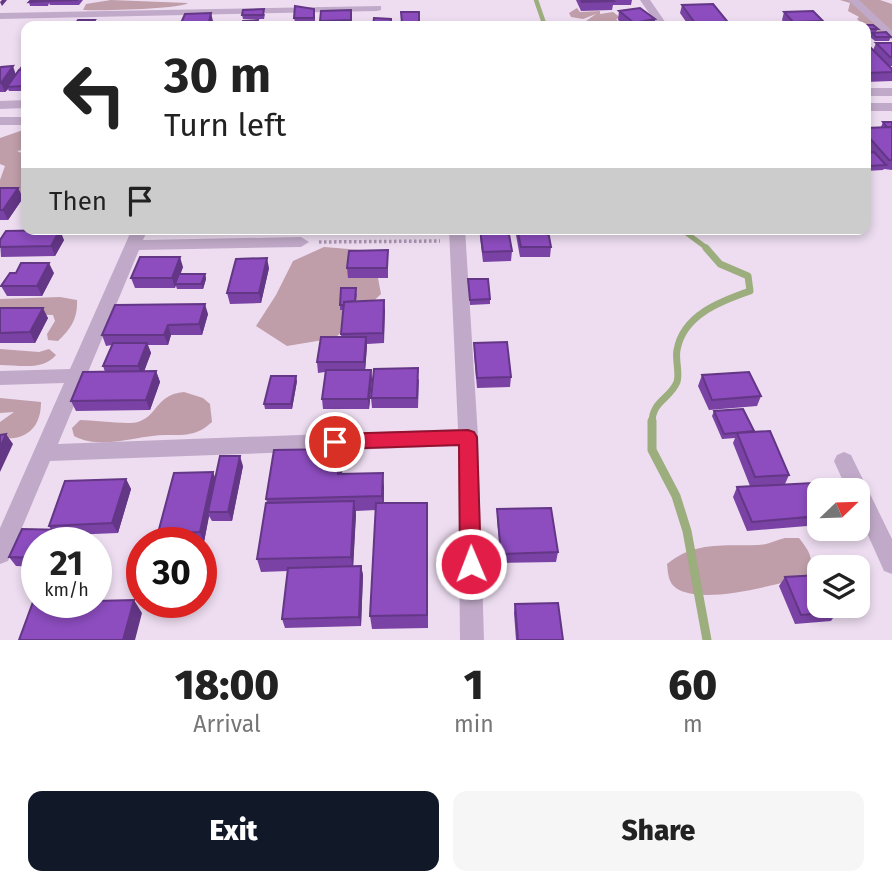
<!DOCTYPE html>
<html lang="en">
<head>
<meta charset="utf-8">
<style>
  :root { --surface:#fff; --page:#f6f6f6; --text:#222; --muted:#767676; --accent:#111827 }
  body { margin:0; font-family:"Fira Sans",sans-serif; background:var(--page); color:var(--text); height:100vh; display:flex; flex-direction:column; font-size:26px; white-space:nowrap }
  * { box-sizing:border-box; margin:0 }
  p { font-size:23px; color:var(--muted) }
  .icon { flex:none; width:38px; height:38px; fill:none; stroke:currentColor; stroke-width:2; stroke-linecap:round; stroke-linejoin:round }
  .map { position:relative; height:640px; overflow:hidden }
  .side { display:flex; flex-direction:column; background:var(--surface); flex:1 }
  .side>* { flex:none }
  .banner { position:absolute; left:21px; top:21px; width:850px; height:214px; border-radius:14px; box-shadow:0 4px 10px #0003; background:#fff; color:var(--text); overflow:hidden }
  .needle { width:46px; rotate:67deg }
  .fabs { position:absolute; left:807px; top:478px; display:grid; gap:14px }
  .fabs a { display:grid; place-items:center; width:63px; height:63px; border-radius:14px; background:var(--surface); box-shadow:0 4px 10px #0003; font-size:35px }
  .speed { position:absolute; left:21px; top:527px; display:flex; gap:14px; font-size:35px; font-weight:700; text-align:center }
  .speed>* { display:grid; place-content:center; width:91px; height:91px; border-radius:50%; background:var(--surface); box-shadow:0 4px 10px #0003; line-height:1 }
  .speed small { font-size:18px; font-weight:400 }
  .speed .limit { border:10px solid #d22; background:#fff; color:#111 }
  .pin { position:absolute; display:grid; place-items:center; width:60px; height:60px; color:#fff; margin:-30px; border:4px solid #fff; border-radius:50%; box-shadow:0 2px 7px #0007 }
  .me { position:absolute; width:77px; margin:-38px; rotate:359deg; stroke-linejoin:round; filter:drop-shadow(0 0 5px #0008) }
  .turn { display:flex; align-items:center; gap:24px; height:147px; padding:0 28px; font-size:32px }
  .turn .icon { width:91px; height:91px; stroke-width:2.5 }
  .turn b { display:block; font-size:49px; line-height:60px }
  .then { display:flex; align-items:center; height:66px; padding:0 28px; background:#0003; gap:14px; font-size:26px }
  .eta { display:flex; justify-content:space-evenly; align-items:center; height:119px; text-align:center }
  .eta b { font-size:42px; font-weight:800; line-height:49px }
  .button { display:flex; gap:14px; margin-top:auto; padding:14px 28px }
  .button a { flex:1; height:80px; border-radius:14px; background:var(--accent); color:#fff; font-size:28px; font-weight:800; line-height:80px; text-align:center }
  .button a+a { background:var(--page); color:var(--text) }
  .map>svg:first-child { display:block }
</style>
</head>
<body>
<div class="map">
<svg width="892" height="640" viewBox="0 0 892 640">
  <rect width="100%" height="100%" fill="#eeddf1"/>
  <path fill="#bf9ea9" d="M111,0L188,3C181,9 98,11 83,10L86,4Z
    M840,0H880L892,4V37L855,24L860,22L857,19L859,17L848,11L850,3Z
    M577,8L580,12L600,11V14L613,12L621,18L616,19L619,22L617,23L589,25L586,21L596,14L583,19L571,17L569,13Z
    M26,129V149L17,151L26,155V193L0,194V180L5,166L0,164V138Z
    M324,247L373,251L381,294L335,338L287,346L256,326L276,295L293,261Z
    M60,297L77,300C78,318 71,329 58,341L48,340L47,334L55,321L53,315L0,314V299Z
    M0,349L39,352L49,349L56,355C43,371 19,365 0,365Z
    M184,392L203,398L210,404L212,422C208,425 204,429 199,431C187,436 178,435 166,435C136,435 103,451 74,436L72,428L80,420C94,420 128,425 138,422C159,415 155,395 184,392Z
    M0,398L41,402C41,429 25,441 0,438V422L14,412L0,413Z
    M785,538H799C810,552 815,559 807,576C779,584 701,606 676,588C668,583 668,572 667,564C694,541 725,546 758,545C767,545 777,540 785,538Z"/>
  <g fill="none" stroke-linecap="round" stroke-linejoin="round">
    <path stroke="#9cad7e" stroke-width="4.5" d="M536,0L545,26"/>
    <path stroke="#9cad7e" stroke-width="5" d="M681,229L708,249"/>
    <path stroke="#9cad7e" stroke-width="7" d="M652,423C652,401 670,399 677,382C680,373 675,360 677,350C683,315 721,301 750,291L748,276L720,264L706,248"/>
    <path stroke="#9cad7e" stroke-width="9" d="M652,421V450L676,496L687,531L707,640"/>
    <path stroke="#ac94b4" stroke-width="3.5" stroke-dasharray="2.5 2.5" stroke-linecap="butt" d="M319,242L440,241"/>
    <path fill="#c1aac9" fill-rule="evenodd" d="M640,0H650L668,26H658Z
      M848,0H859L892,31V40Z
      M381,6V10L377,11L0,19V13Z
      M866,88H892V96H866Z
      M26,100V108L0,109V101Z
      M866,103H892V111H866Z
      M0,117H26V125H0Z
      M132,229H148L143,240L301,237L309,242L301,247L139,250L58,444L458,429L449,229H465L478,437L484,640H460L458,446L50,461L8,561L0,564V528L64,383L0,385V371L70,369Z
      M844,452L851,455L892,539V574L884,571L858,513V490H847L834,461L837,455Z"/>
  </g>
  <path fill="#7942a4" d="M31,0H83L79,5H50L49,3L48,6H30L29,2Z
    M576,0H632L631,5H613L612,10L581,11Z
    M682,5L731,26H689L680,13Z
    M351,10L352,26H318H321L320,21Z
    M619,11L655,19L654,26H626L618,20Z
    M401,12H419V26H373L391,23H402Z
    M784,12L823,21L821,26H787L782,20Z
    M265,14L264,19H243L242,15Z
    M315,17V26H296L294,18Z
    M213,21L212,26H182L181,23Z
    M859,25H873L878,29L876,32H886L891,37L889,41H875L870,37L871,34H866V26H859Z
    M876,43H892V66H889L892,69V81L866,82V47L873,50Z
    M26,61V91H9L8,89L5,92H0V68L16,74L22,70L21,68Z
    M883,122H892V170L884,169L883,170L866,171V153L870,152L866,148V128L881,127Z
    M0,188H18L23,198L8,220H0Z
    M480,229L512,251L511,261L483,262L480,237Z
    M516,229H531V232L551,247L550,257H520L516,235Z
    M610,229H638L611,231Z
    M0,240H64L55,256L1,257Z
    M388,250V278H348L347,268Z
    M183,267L180,274H205L206,279L203,289H177L176,286L175,288H135L131,278Z
    M269,268L261,303L230,304L227,293Z
    M54,273L42,296H7L1,286Z
    M468,279L490,299V304L470,305Z
    M357,293L356,301L384,300V343L367,344L365,370H371L372,380L369,409H323L322,399L325,372L318,373L317,362L341,337L343,310H340V305Z
    M0,308L48,318L35,343H0Z
    M208,314L202,335H171L168,345H148L151,353L144,372L156,371L160,382L150,410L76,411L71,401L105,372L103,366L112,345L106,346L102,335Z
    M474,343L511,377L510,387L477,388L474,353Z
    M702,375L761,396L757,406L709,410L698,386Z
    M419,379L418,408H372L371,398Z
    M297,381L292,409H265L264,404Z
    M714,411L753,432L789,475L785,484L819,495V525L747,531L733,497L737,487L750,486L733,443L735,438L722,439L712,416Z
    M340,449L343,463L342,474L384,487V503L428,517V628L372,629L370,616L376,510L356,511L353,566H361L363,575L361,626L285,628L282,619L288,571L261,572L257,559L267,503L266,499Z
    M243,466L232,521H212L209,516L204,542H162L158,533L215,478Z
    M126,479L131,489L118,533L70,535L73,540L37,542V567L16,566L9,557L51,530L49,526Z
    M497,509L558,552L556,562L501,563L497,519Z
    M785,577L837,612L831,621L795,624L779,586Z
    M515,604L563,640H516L514,613Z"/>
  <path fill="#633686" d="M2,0H7L2,6L0,2Z
    M211,13L213,21L212,26H209V22Z
    M655,19L654,26H634V23Z
    M13,66L16,75L7,87L8,89L5,92L1,83Z
    M18,188L23,198L8,220L3,210Z
    M60,230L64,240L55,256L51,246Z
    M180,257L183,267L177,284H175V288L172,278Z
    M267,258L269,268L261,303L259,293Z
    M49,263L54,273L42,296L37,286Z
    M205,274L206,279L203,289L201,284Z
    M384,300L385,311L384,343L383,333Z
    M205,304L208,314L202,335L199,324Z
    M43,308L48,318L35,343L30,332Z
    M168,325L171,335L168,345L164,335Z
    M366,337L367,347L365,372L364,362Z
    M147,343L151,353L142,376L138,366Z
    M371,370L372,380L369,409L368,399Z
    M156,371L160,382L150,410L146,400Z
    M296,376L297,381L292,409L291,404Z
    M6,434L13,444L0,472V448Z
    M340,449L343,463L340,488L338,474Z
    M240,456L243,466L232,521L228,512Z
    M213,472L217,482L208,512L209,516L204,542L200,532Z
    M383,473L384,487L383,510L382,496Z
    M126,479L131,489L118,533L112,523Z
    M354,501L356,515L353,570L351,557Z
    M67,530L73,540L72,542H62Z
    M361,566L363,575L361,626L359,617Z
    M134,600L142,613L135,640H123Z"/>
  <path fill="#8d4dbf" stroke="#633686" stroke-width="2" d="M31,0H47L46,1L29,2Z
    M50,0H78L49,1Z
    M581,0H613L614,1L582,2Z
    M713,4L731,26H697L682,5Z
    M295,6L314,9V18H294Z
    M640,8L655,19L634,23L619,11Z
    M264,9L263,15H242L243,10Z
    M351,10V20L320,21L321,11Z
    M813,11L823,21L793,22L784,12Z
    M401,12H419V23H402Z
    M211,13L209,22L181,23L185,14Z
    M374,18L391,19V26H373Z
    M78,20H95L91,26H74Z
    M258,20L256,26H241L243,21Z
    M69,23L67,26H39L41,24Z
    M390,23H402V26H391Z
    M859,25H873L878,29H866V26H860Z
    M886,32L891,37H876L872,33Z
    M876,43H892V57H890Z
    M866,47H870L892,69V72L866,73Z
    M26,61V68H21Z
    M13,66L1,83H0V68L1,67Z
    M19,70H26V84L24,86L7,87Z
    M883,122H892V128L891,127H887Z
    M891,127L892,128V160H889L866,134V128Z
    M874,152L886,165L869,166L866,163V153Z
    M0,188H18L3,210H0Z
    M480,229H508L512,251L483,252Z
    M517,229H531V232L548,231L551,247H521Z
    M60,230L51,246L0,247V240L6,231Z
    M388,250L387,268H347L349,251Z
    M140,257H180L172,278H131Z
    M267,258L259,293H227L236,259Z
    M21,263H49L37,286H1L10,273H16Z
    M179,274H205L201,284H175Z
    M468,279H488L490,299L470,300Z
    M341,288H356L355,301L344,302V305H340Z
    M384,300L383,333L341,334L344,302Z
    M205,304L199,324L168,325L164,335H102L115,305Z
    M0,308H43L30,332L0,333Z
    M321,337H366L364,362H317Z
    M507,342L511,377L477,378L474,343Z
    M113,343H147L138,366H103Z
    M418,368L417,398H371L374,369Z
    M326,370H371L368,399H322Z
    M156,371L146,400L71,401L83,372Z
    M749,372L761,396L712,400L702,375Z
    M271,376H296L291,404H264Z
    M743,409L754,431L724,434L714,411Z
    M770,431L789,475L755,477L737,433Z
    M6,434L0,448V435Z
    M340,449L338,474L383,473L382,496L266,499L274,450Z
    M220,456H240L228,512H208Z
    M213,472L200,532L158,533L174,473Z
    M126,479L112,523L49,526L65,481Z
    M813,483L819,495V516L752,522L737,487Z
    M354,501L351,557L257,559L266,503Z
    M376,503H427V615L370,616Z
    M551,508L558,552L501,554L497,509Z
    M22,529L67,530L62,542H37V558L9,557Z
    M361,566L359,617L282,619L288,568Z
    M819,575V606H834L837,612L801,615L785,577Z
    M134,600L123,640H19L33,602H96V601Z
    M558,603L563,640H518L515,604Z"/>
  <path fill="#e11d48" stroke="#92132f" stroke-width="2" d="M468,430L474,432L477,437L481,564L478,571L471,574L463,571L460,564L459,445L335,449L329,447L326,442L329,437L335,434Z"/>
</svg>
<div class="fabs">
<a><svg class="needle" viewBox="-14 -14 28 28"><path d="M0-13l5 13h-10z" fill="#e53935"/><path d="M0 13l5-13h-10z" fill="#767676"/></svg></a>
<a><svg class="icon" aria-label="layers" viewBox="0 0 24 24"><path d="M12 4l9 5-9 5-9-5zM3 14l9 5 9-5"/></svg></a>
</div>
<div class="speed"><div>21<small>km/h</small></div><div class="limit">30</div></div>
<div class="pin" style="left:335px;top:442px;background:#d93025"><svg class="icon" aria-label="arrive" viewBox="0 0 24 24"><path d="M6 21V4h12l-3 4 3 4H6"/></svg></div>
<svg class="me" style="left:471px;top:564px" viewBox="-20 -20 40 40"><circle r="17" fill="#e11d48" stroke="#fff" stroke-width="3"/><path d="M0-11L8 9 0 5-8 9z" fill="#fff"/></svg>
<div class="banner">
<div class="turn"><svg class="icon" aria-label="left" viewBox="0 0 24 24"><path d="M17 20v-9H6M10 6l-5 5 5 5"/></svg><div><b>30 m</b>Turn left</div></div>
<div class="then">Then<svg class="icon" aria-label="arrive" viewBox="0 0 24 24"><path d="M6 21V4h12l-3 4 3 4H6"/></svg></div>
</div>
</div>
<section class="side">
<div class="eta">
<div><b>18:00</b><p>Arrival</p></div>
<div><b>1</b><p>min</p></div>
<div><b>60</b><p>m</p></div>
</div>
<div class="button"><a>Exit</a><a>Share</a></div>
</section>
</body>
</html>
